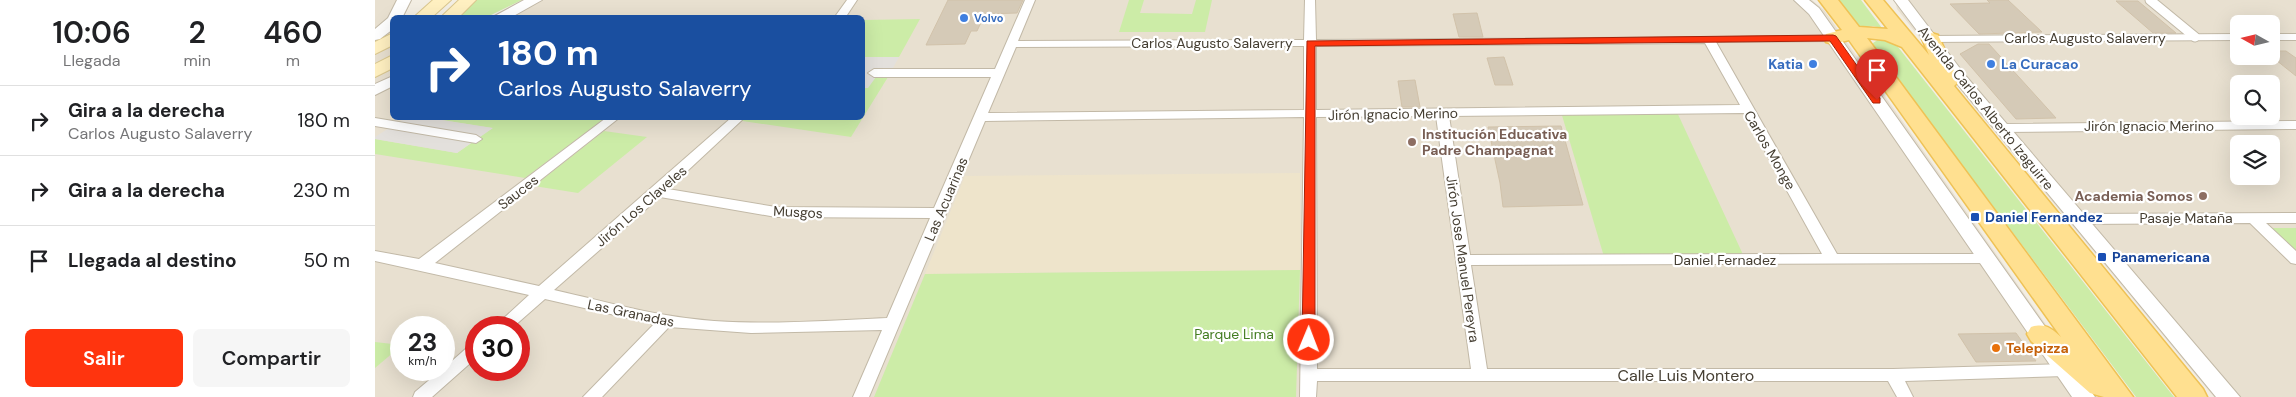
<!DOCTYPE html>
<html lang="es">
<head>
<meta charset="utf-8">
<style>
  :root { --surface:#fff; --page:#f6f6f6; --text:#202124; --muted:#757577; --line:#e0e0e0; --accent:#ff340e }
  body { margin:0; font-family:"DM Sans",sans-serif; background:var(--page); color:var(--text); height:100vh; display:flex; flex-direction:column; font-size:19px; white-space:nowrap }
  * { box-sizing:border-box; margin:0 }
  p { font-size:16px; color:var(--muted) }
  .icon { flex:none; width:28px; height:28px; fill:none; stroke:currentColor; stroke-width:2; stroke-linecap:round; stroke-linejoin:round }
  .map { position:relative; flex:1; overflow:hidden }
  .panel { display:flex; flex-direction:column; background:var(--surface); width:375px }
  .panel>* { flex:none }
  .guide { position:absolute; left:15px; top:15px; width:475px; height:105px; border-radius:8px; box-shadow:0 5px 20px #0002; background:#1a4fa0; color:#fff; overflow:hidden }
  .needle { width:32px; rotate:278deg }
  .controls { position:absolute; left:1855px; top:15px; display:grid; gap:10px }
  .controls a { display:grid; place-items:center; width:50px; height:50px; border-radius:8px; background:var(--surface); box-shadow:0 5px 20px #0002; font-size:25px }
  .speed { position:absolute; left:15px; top:316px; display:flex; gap:10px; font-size:25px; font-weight:700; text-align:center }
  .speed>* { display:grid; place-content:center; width:65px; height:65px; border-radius:50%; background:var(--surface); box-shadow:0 5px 20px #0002; line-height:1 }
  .speed small { font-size:12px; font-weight:400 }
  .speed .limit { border:8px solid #d22; background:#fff; color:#111 }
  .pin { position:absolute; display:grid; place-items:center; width:42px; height:42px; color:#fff; margin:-51px -21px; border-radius:50% 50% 50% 0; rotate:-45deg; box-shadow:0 0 5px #0007 }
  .pin .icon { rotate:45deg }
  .me { position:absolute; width:55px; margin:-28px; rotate:1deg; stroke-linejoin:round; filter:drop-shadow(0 0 4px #0008) }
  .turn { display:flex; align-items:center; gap:18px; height:105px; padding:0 25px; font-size:22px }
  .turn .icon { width:65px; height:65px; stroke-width:2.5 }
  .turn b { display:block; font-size:35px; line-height:42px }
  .eta { display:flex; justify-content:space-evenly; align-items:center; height:85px; text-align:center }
  .eta b { font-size:30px; font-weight:600; line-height:35px }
  .cta { display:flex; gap:10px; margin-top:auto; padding:10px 25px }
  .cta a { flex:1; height:58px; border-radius:8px; background:var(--accent); color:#fff; font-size:20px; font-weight:600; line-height:58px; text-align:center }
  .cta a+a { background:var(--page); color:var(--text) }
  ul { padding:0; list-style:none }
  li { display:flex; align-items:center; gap:15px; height:70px; padding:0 25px; border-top:1px solid var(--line) }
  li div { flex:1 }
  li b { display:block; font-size:19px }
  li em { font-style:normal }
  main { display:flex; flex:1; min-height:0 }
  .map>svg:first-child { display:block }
</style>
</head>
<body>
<main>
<section class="panel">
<div class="eta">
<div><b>10:06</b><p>Llegada</p></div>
<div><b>2</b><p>min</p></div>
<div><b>460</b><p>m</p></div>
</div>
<ul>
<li><svg class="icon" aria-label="right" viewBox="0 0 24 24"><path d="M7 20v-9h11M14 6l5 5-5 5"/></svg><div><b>Gira a la derecha</b><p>Carlos Augusto Salaverry</p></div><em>180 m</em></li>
<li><svg class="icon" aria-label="right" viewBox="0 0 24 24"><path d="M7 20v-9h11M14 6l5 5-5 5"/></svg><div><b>Gira a la derecha</b></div><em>230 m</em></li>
<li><svg class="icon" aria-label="arrive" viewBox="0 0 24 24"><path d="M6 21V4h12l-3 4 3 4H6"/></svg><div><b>Llegada al destino</b></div><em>50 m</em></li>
</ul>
<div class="cta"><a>Salir</a><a>Compartir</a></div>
</section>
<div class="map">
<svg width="1921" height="397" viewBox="0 0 1921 397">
  <rect width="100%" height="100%" fill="#f3eee3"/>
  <path fill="#e8e0d0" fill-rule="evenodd" d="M0,0H34L28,17L18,18V118H488V18L116,17L152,0H1437L1449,10L1722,397H0ZM26,328H69V370H26ZM101,328H144V370H101Z
    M1520,0H1921V397H1839L1600,108L1522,9ZM1864,24H1896V56H1864ZM1864,84H1896V116H1864ZM1864,144H1896V176H1864Z"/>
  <path fill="#eee4cb" d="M925,173V270L550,274L590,176Z"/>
  <path fill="#cceca7" d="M99,0H147L112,17L79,18Z
    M754,0H769L765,13L817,14L821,0H837L830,32H744Z
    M1462,0H1486L1507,28L1498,26L1486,28Z
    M545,19L524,57H488V20Z
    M1504,39L1511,40L1523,47L1799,397H1761L1498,46V43Z
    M500,77H513L476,137L361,120L364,118H488V88Z
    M1301,110L1371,261L1230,260L1186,112Z
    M54,118H230L150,178L0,154V139L82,153L117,128Z
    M229,131L272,137L203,193L159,186Z
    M1896,228H1921V252Z
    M925,270L921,397H499L550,274Z
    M0,342L26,345V346L0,368Z"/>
  <path fill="#e3e0dc" d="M488,57H524L513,77H501L493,88H488Z
    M30,118H54L118,128L82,153L0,139V137Z"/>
  <path fill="#d5cab7" stroke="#d1c2aa" d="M573,0H648L642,13L610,14L602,31H596L590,44L551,45Z
    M1612,0H1633L1667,32L1604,34L1575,4L1615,3Z
    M1741,1H1763L1801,33H1778Z
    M1102,13L1108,37H1084L1078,14Z
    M1603,44H1614L1681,118L1641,119L1585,54Z
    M1896,51H1911L1921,58V76L1896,56Z
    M1129,57L1138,85H1120L1112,58Z
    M1040,80L1045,107H1027L1023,81Z
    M1186,126L1208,205L1128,207L1125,183L1113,127Z
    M1641,333L1661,361L1601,362L1583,334Z"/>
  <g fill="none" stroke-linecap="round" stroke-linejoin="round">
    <g stroke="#c2b9a7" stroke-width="11">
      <path id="pedestrian" d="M1775,0L1820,37"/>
    </g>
    <g stroke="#c2b9a7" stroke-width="2">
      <path id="minor" d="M472,0H482L470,18H459Z
        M650,0H660L643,41L929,40L930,0H940L941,40L1462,36L1464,38L1462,40L1458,41L1341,42L1462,254H1612L1617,255L1619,259L1617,263L1096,265L1112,369H1518L1690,364L1696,366L1698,370L1696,374L1690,376L1530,381L1538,397H1522L1513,381H942L941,397H925L929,117L610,121L494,397H478L507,330L376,333L294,327L227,397H208L279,324L170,299L137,328H118L154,295L0,261V251L44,259L231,118H244L60,263L164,286L356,118H366L367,120L293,189L401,207L559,208L616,77H499L493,73L499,69H620ZM1330,43L1365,105L941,110V46ZM929,46V110L613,113L641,47ZM1369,113L1447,254L1095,255L1074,116ZM1061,116L1096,369H942L941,117ZM285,197L401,217L555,218L512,318C439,321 363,328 291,315C254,309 216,298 179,290Z
        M1864,34V40L1556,42L1550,39L1556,36Z
        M1896,34H1921V40H1896Z
        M0,118L101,135L107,139L101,143L0,126Z
        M1921,121V129L1627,132L1621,128L1627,124Z
        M1921,213V223H1891L1921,251V264L1916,263L1875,223L1702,224L1695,219L1702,214Z
        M101,343V358L57,397H38L40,392L66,370H69V368L95,345Z"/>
    </g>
    <g stroke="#c2b9a7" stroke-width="2">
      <path id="tertiary" d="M22,0H36L27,18H18V29L5,39L0,40V29L13,18Z
        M149,0H167L135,18H116Z
        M1419,0H1434L1444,8L1720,397H1697L1434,14Z
        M1519,0H1533L1590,75L1865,397H1841L1580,81Z
        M18,76V86L0,95V84Z"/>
    </g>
    <g stroke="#dac78f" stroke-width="2">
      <path id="secondary" d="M58,0H76L56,18H38Z
        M84,0H101L83,18H65Z
        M18,33V45L0,54V42Z
        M18,55V68L0,77V64Z"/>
    </g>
    <g stroke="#efc255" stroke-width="3">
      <path id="primary" d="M1444,0H1463L1484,27L1513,29L1490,0H1508L1554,55L1547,39L1549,35L1556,33L1563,35L1584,81L1579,86L1828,389L1832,397H1802L1527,47L1510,40L1492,38L1758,397H1729L1715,393L1656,341L1652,334L1656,327C1670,323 1676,328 1686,337L1474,40L1458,44L1451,42L1449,38L1451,34L1467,30Z"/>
    </g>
    <use href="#pedestrian" stroke="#fff" stroke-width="9"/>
    <use href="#minor" fill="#fff" fill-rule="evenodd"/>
    <use href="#tertiary" fill="#fff" fill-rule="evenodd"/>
    <use href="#secondary" fill="#fff0c1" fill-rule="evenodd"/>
    <use href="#primary" fill="#ffe090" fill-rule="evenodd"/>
  </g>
  <path fill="#ff340e" stroke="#a62209" d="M1458,35L1461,36L1505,98V103H1498L1455,41L940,46V340L938,344H929L927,340L932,41Z"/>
  <g fill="#3f7fe0" stroke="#fff" stroke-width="2">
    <circle cx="589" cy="18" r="5"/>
    <circle cx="1438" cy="64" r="5"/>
    <circle cx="1616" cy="64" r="5"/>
  </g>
  <g fill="#8d6e63" stroke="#fff" stroke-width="2">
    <circle cx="1037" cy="142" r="5"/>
    <circle cx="1828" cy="196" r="5"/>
  </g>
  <g fill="#1a4fb4" stroke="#fff" stroke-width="2">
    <rect x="1595" y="212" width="10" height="10" rx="2.5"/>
    <rect x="1722" y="252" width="10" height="10" rx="2.5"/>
  </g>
  <circle fill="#e8710a" stroke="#fff" stroke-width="2" cx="1621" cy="348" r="5"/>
  <g text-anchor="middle" stroke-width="4.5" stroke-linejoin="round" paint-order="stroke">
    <g font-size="11" font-weight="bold" fill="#366cbe" stroke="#fff" text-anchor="start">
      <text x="599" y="22">Volvo</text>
    </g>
    <g font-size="14" fill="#453e32" stroke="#fff">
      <text x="1710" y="43">Carlos Augusto Salaverry</text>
      <text x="837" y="48">Carlos Augusto Salaverry</text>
      <text transform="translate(1611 108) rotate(51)" y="5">Avenida Carlos Alberto Izaguirre</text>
      <text transform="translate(1018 114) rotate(-1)" y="5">Jirón Ignacio Merino</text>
      <text x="1774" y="131">Jirón Ignacio Merino</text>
      <text transform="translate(1395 150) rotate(60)" y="5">Carlos Monge</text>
      <text transform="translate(143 192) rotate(-38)" y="5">Sauces</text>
      <text transform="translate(571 199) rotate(-67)" y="5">Las Acuarinas</text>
      <text transform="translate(266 206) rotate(-41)" y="5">Jirón Los Claveles</text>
      <text transform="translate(423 212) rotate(3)" y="5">Musgos</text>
      <text x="1811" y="223">Pasaje Mataña</text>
      <text transform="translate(1088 259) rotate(82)" y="5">Jirón Jose Manuel Pereyra</text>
      <text x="1350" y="265">Daniel Fernadez</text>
      <text transform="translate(256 313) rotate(12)" y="5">Las Granadas</text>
    </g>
    <g font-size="14" font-weight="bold" fill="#366cbe" stroke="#fff" text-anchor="end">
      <text x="1428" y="69">Katia</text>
      <text x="1626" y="69" text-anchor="start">La Curacao</text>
    </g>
    <g font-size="14" font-weight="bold" fill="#785e54" stroke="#fff" text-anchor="start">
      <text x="1047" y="139">Institución Educativa<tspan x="1047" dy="16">Padre Champagnat</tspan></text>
      <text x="1818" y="201" text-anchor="end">Academia Somos</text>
    </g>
    <g font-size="14" font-weight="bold" fill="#164399" stroke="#fff" text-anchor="start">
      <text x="1610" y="222">Daniel Fernandez</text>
      <text x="1737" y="262">Panamericana</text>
    </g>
    <g font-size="14" fill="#437c21" stroke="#fff">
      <text x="859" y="339">Parque Lima</text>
    </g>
    <g font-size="14" font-weight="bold" fill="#c56008" stroke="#fff" text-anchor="start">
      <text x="1631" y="353">Telepizza</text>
    </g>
    <g font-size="16" fill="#453e32" stroke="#fff">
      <text x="1311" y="381">Calle Luis Montero</text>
    </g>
  </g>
</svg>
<div class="controls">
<a><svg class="needle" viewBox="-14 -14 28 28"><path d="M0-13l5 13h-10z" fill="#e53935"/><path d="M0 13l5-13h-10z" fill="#757577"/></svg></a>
<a><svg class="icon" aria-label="search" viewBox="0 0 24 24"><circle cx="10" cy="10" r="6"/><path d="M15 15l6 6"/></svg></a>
<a><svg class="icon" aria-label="layers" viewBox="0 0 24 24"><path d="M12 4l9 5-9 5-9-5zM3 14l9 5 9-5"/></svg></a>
</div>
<div class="speed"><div>23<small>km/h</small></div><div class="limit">30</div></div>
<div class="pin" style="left:1502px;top:100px;background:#d93025"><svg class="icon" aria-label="arrive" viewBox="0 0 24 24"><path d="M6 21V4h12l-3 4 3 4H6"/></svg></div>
<svg class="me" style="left:934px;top:340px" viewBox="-20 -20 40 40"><circle r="17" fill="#ff340e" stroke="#fff" stroke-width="3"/><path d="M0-11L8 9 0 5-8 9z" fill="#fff"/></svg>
<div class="guide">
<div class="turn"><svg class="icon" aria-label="right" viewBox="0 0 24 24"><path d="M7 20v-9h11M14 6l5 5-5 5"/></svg><div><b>180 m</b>Carlos Augusto Salaverry</div></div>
</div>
</div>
</main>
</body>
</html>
